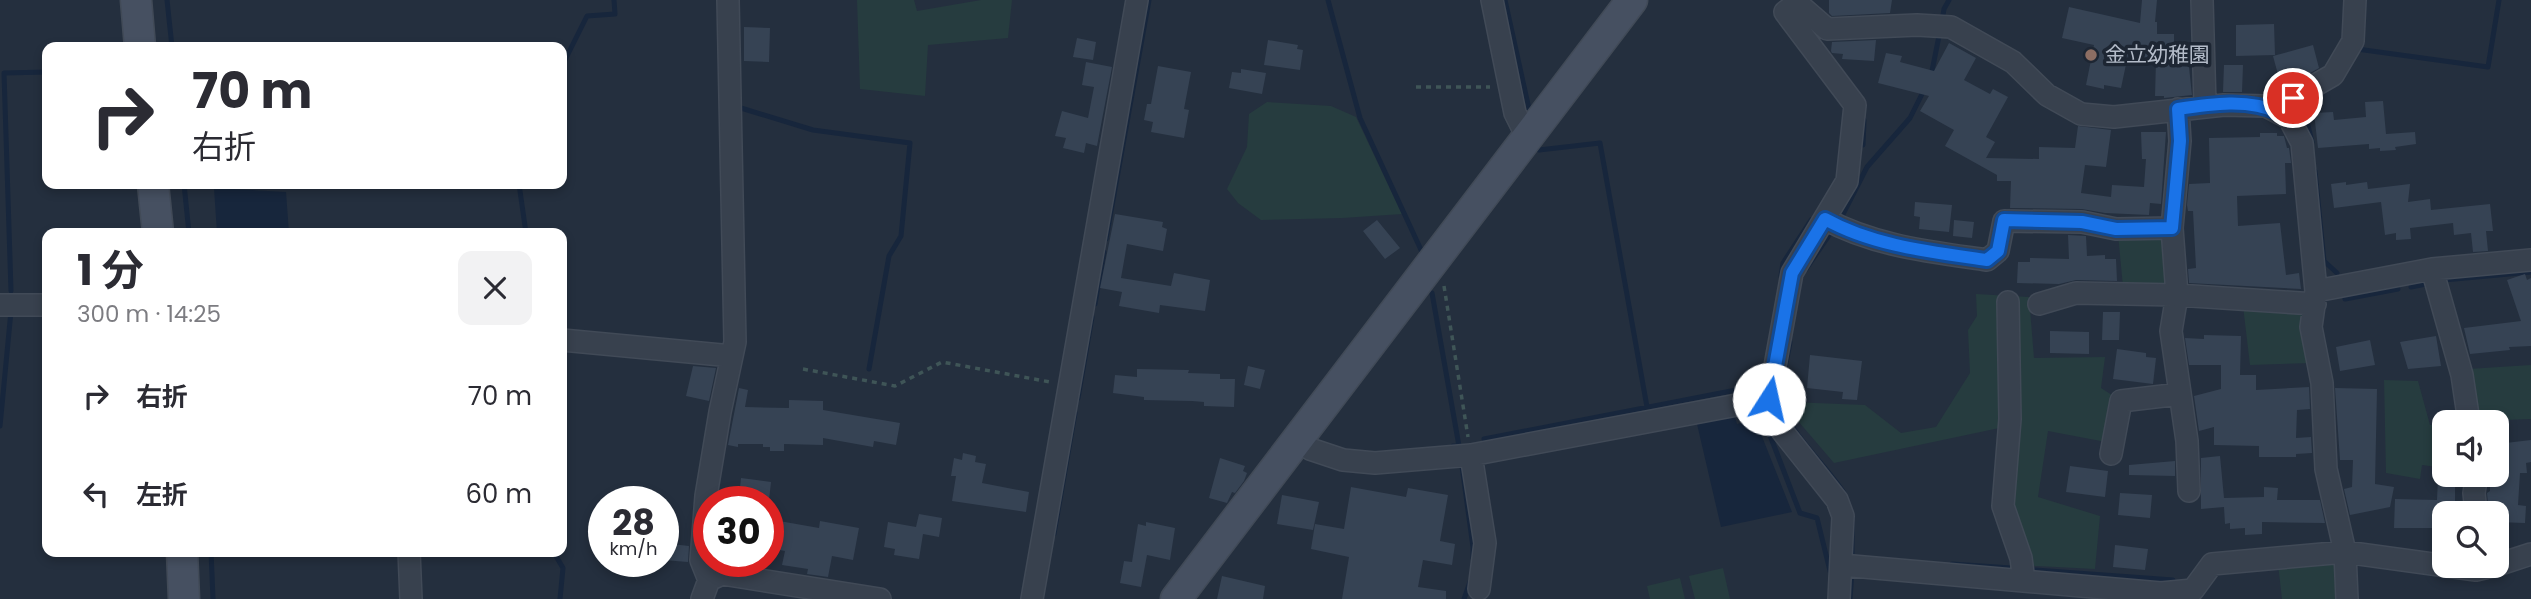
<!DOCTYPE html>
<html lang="ja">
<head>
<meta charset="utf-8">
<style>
  :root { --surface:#fff; --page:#f2f2f3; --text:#2b2b33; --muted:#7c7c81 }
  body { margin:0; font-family:Poppins,"Noto Sans JP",sans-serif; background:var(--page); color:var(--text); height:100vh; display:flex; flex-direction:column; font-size:26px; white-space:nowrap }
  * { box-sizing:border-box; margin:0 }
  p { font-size:23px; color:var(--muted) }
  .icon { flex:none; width:38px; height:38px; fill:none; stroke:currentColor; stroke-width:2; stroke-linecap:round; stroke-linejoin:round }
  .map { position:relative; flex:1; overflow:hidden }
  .sheet { position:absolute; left:42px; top:228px; width:525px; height:329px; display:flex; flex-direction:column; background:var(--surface); border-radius:14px; box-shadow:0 4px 10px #0003 }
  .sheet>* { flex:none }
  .top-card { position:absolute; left:42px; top:42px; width:525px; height:147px; border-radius:14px; box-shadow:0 4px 10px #0003; background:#fff; color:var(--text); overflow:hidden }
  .tools { position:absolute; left:2432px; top:410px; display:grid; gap:14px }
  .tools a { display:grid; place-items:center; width:77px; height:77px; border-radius:14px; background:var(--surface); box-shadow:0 4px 10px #0003; font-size:35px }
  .speed { position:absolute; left:588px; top:486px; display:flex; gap:14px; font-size:35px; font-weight:700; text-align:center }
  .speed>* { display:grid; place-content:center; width:91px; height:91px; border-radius:50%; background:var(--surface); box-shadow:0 4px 10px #0003; line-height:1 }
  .speed small { font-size:18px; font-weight:400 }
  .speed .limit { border:10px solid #d22; background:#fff; color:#111 }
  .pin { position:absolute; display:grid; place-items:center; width:60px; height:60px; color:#fff; margin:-30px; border:4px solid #fff; border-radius:50%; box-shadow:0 2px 7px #0007 }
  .me { position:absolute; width:77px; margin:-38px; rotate:10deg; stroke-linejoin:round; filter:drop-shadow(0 0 5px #0008) }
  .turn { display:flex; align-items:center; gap:24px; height:147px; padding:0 35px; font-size:32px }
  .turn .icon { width:91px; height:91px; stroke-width:2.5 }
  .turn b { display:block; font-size:49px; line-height:60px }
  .round { display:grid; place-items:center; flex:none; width:74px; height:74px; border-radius:14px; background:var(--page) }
  .headline { display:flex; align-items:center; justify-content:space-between; height:119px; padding:0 35px }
  h1 { font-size:42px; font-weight:700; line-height:52px }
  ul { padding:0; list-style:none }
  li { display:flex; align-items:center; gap:21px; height:98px; padding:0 35px }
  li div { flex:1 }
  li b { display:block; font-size:26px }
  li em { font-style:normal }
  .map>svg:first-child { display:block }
</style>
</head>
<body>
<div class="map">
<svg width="2531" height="599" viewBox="0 0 2531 599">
  <rect width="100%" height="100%" fill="#242f3e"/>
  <path fill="#263c3f" d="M857,0H914L917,11L981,0H1012L1008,38L928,45L925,96L860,89Z
    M1267,102L1331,106L1356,117L1402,214L1342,218L1261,220L1238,203L1227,189L1247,147L1249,114Z
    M2167,232L2172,291L2123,287L2118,234Z
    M1976,294L2029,297L2034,358L2105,357L2101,388L2115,397L2106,442L2048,431L2038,497L2100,516L2095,569L2015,565L2004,427L1834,463L1792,414L1790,402L1865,405L1901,433L1936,427L1970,373L1968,330L1977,316Z
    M2243,306L2307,307L2312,363L2250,365Z
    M2531,365V419L2477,421L2468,369Z
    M2384,380L2418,381L2430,425L2445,424V468L2422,465L2420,479L2386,473Z
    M2337,559L2338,599H2282L2278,564Z
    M1723,568L1730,599H1695L1689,576Z
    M1680,578L1685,599H1650L1647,586Z"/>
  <path fill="#17263c" d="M214,188L286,192L289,233H217Z
    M1748,414H1753L1792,512L1721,527L1697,424L1735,417L1737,424L1750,421Z"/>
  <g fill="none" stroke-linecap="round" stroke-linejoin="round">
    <path stroke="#17263c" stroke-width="5" d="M167,0L172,47
      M1328,0L1360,118L1422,252
      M1505,0L1529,109
      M1942,21L1944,9L1949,0
      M2356,51L2357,49L2488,67L2499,0
      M562,66L587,16L615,14L614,0
      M1931,76L1940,31
      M741,108L813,130L910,143L901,236L889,256L869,369
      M2304,109L2312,142
      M1863,145L1864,120
      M1539,150L1600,143L1647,407
      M2315,171L2324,261L2337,273
      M184,184L189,233
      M519,184L526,233
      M1840,220L1867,167L1910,118L1925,88
      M1106,239L1149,0
      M1806,269L1834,228
      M1781,276L1783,263L1811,220
      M2444,280L2531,272
      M2411,287L2426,284
      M11,291L4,73L47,72
      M1432,293L1459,446H1453
      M2345,299L2398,289
      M1095,304L1104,252
      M1790,342C1787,361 1780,384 1781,403C1784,426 1829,469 1844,493
      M1078,398L1092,317
      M1761,412L1800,513L1817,518L1831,575
      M0,426L11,311
      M1484,439L1762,385L1763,382
      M1462,466L1473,547V558
      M1852,518V561
      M1054,534L1075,413
      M211,551L213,599
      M553,551L563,568L560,599
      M1952,564L2011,568
      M2035,570L2173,580
      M1464,599L1471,579
      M1850,599L1852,571"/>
  </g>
  <path fill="#364354" d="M1829,0H1892L1890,13L1832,16L1829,13Z
    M2142,0H2157L2155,22H2157V34H2174V66L2189,67L2192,95L2164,98V96H2155L2156,61L2128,55L2121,88L2104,85V89L2086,85L2094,45L2062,38L2069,7L2140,23Z
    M2274,24L2275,55L2236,56V25Z
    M744,27L770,28L769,62L744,61Z
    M1077,38L1096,42L1093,60L1073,57Z
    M1268,40L1298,45L1297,49L1303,50L1300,70L1264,65Z
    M1876,40L1874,61L1842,59L1843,54L1832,53L1831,51L1832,42Z
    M1949,43L1976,58L1964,80L1990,94L1993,89L2008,97L1986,137L1995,142L1986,158L2039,159V147L2075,148L2078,126L2111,130L2106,167L2085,165L2081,193L2111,197L2112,185L2144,187L2146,159H2142L2141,132H2166L2161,204L2150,203L2149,215L2105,213L2082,209L2010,208L2011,181H1997V175L1945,146L1954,130L1920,111L1929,96L1878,83L1886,53L1902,56L1900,62L1934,71Z
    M2313,45L2319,68L2310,73L2280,82L2273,56Z
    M1086,62L1112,67L1097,146L1086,143L1084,153L1063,148L1066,138L1055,136L1062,111L1088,118L1094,87L1082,85Z
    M2224,65H2243L2242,92H2223Z
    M1158,66L1191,72L1184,109L1189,110L1184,138L1151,132L1153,122L1144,120L1147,104H1151Z
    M1241,69L1266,73L1262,94L1229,88L1232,72L1241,73Z
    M2383,101L2386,134L2415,132L2416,144L2395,147L2396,150L2380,151V148L2369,149V144L2318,148L2314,113L2333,112L2334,120L2366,117L2365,102Z
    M2260,133H2277V136H2284L2287,148H2289L2291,163H2285L2286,194L2237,196L2238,226L2280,223L2286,275L2299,273L2301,289L2189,283L2188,269L2196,268L2193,211H2188L2187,205L2189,184L2210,183L2209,138L2260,137Z
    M2346,182V185L2367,182L2368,189L2410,184L2408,202L2430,199L2431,210L2490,204L2493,231H2486L2488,251L2473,252L2471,233L2454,235L2453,223L2410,228L2411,239L2396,240V233L2385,235L2381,202L2334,208L2331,184Z
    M1915,202L1952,205L1949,232L1919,229L1920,217L1914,216Z
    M1115,214L1163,222L1162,227L1167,229L1163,251L1127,244L1121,278L1171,286L1174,273L1210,280L1205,311L1160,305L1159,313L1119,306L1122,292L1100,288Z
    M1377,220L1400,248L1385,259L1363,231Z
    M1954,220L1974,222L1972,238L1953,236Z
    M2068,235L2086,236L2087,256L2105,255V259H2116L2117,281L2076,280L2059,284L2017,283L2018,262H2030V258L2069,259Z
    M2525,274L2527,280L2531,278V346L2509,347L2510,350L2470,354L2464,328L2521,321L2507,280Z
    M2103,312H2120L2119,340H2102Z
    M2050,331L2089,332V354L2050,353Z
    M2204,335L2241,336L2240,375H2256V390L2309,387L2310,409L2297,410L2296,438L2311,437L2312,453L2296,454V457H2259V446L2214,445V427L2199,431L2194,396L2221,389V365H2189L2185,338L2204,339Z
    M2436,336L2441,366L2408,369L2400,342Z
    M2370,340L2375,365L2340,371L2336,347Z
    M2117,349L2146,353V357L2156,358L2153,384L2113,379Z
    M1810,355L1862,361L1857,400L1842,399L1843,392L1807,388Z
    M693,366L716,368L709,401L686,396Z
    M1248,366L1265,370L1260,389L1244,385Z
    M1137,369L1189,370L1188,373L1220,374V379H1235L1234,407L1204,406V402L1192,401L1144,400V397L1113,393L1115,375L1137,377Z
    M739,388L748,390L745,407L789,408V400L823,401V410L900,423L896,445L874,441L873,447L823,438V445L784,444V451H770V447H763V444H738V447L728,445Z
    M2335,388L2377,389L2375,484L2394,487L2390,507L2350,515L2344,489L2352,487L2353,460H2340Z
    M2531,440V462L2526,463L2527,473H2520L2518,505L2526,506L2525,523L2497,522V513H2489L2487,493L2490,491V474H2497V444Z
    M963,453L976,456L975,462L986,464L982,483L1029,492L1026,512L952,501L956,476H951L954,458L962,460Z
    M2220,456L2224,498L2264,497V487L2278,488L2277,500H2320L2325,523L2262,522V534L2245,535V528L2230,529V523L2225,524L2224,507L2201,509V458Z
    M1220,458L1245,466L1243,471L1247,473L1244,481L1235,493L1232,492L1227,503L1209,498Z
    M2175,461V476L2129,475V465Z
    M2070,466L2108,471L2105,497L2066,492Z
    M741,478L771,482L769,500L739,497Z
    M2438,478H2455V513H2445V528H2394L2395,499L2437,500Z
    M1351,487L1406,497L1408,488L1448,495L1440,541L1455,544L1452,565L1423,560L1418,587L1446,591V599H1342L1349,557L1311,549L1315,524L1344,529Z
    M2120,493L2152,495L2150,518L2118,515Z
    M1282,495L1319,502L1313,530L1277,524Z
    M919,514L942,518L939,537L923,534L919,559L894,555L895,549L884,547L888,522L916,527Z
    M768,519L819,528L820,521L859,528L853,560L832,556L828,577L807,574L808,569L782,565L785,551L768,548Z
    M1146,522L1175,528L1170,560L1147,555L1141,587L1120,583L1124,561L1132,562L1138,524L1146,526Z
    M663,543L689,546L688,562L663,560Z
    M2115,545L2148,549L2145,570L2113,567Z
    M1222,576L1265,586L1263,599H1217Z"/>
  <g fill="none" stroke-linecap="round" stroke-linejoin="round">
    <g stroke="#414a57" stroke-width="24">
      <path id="street" d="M1492,0L1515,113L1527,137
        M1797,0V3L1827,29L1917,25L1951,27L2013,62L2047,95L2081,114L2114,117L2224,105L2266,106L2289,118L2302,143L2316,291L2311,327L2322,383L2326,469L2345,552L2347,599
        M2202,0L2205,105
        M1797,3L1785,12L1855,105L1847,181L1792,273L1769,399L1775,422L1837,500L1843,516L1839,599
        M2178,109L2180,141L2172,228L2177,295L2315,304
        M2279,113L2293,98L2333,75L2353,41L2355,0
        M1825,219C1874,246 1932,252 1987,260L1998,251L2004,221L2082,222L2116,229L2172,228
        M2432,269L2462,375L2469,422
        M2316,291L2432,269L2531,260
        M2008,302L2010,419L2003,506L2021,558L2024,581
        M2039,304L2076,293L2177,295L2171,331L2187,441L2189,491
        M0,305H47
        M562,340L732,356
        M1297,439L1310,449L1343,460L1375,463L1471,455L1769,399
        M2111,454L2121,401L2180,394
        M1471,455L1485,543L1479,589
        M2476,513L2474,493L2477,474
        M409,551L411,599
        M1841,565L2161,593
        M2497,565L2531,554
        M709,580L701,560L706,496L720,412L735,342L728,0
        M702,599L709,580L722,574L880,599
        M1032,599L1137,0
        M2161,599V593L2193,590L2212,564L2345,552L2476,570L2497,565"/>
    </g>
    <g stroke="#414a57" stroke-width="33">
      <path id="secondary" d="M136,0L140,47
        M153,184L158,233
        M182,551L184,599
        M1176,599L1632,0"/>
    </g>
    <path stroke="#3f5557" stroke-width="3.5" stroke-dasharray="5 5" stroke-linecap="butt" d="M1416,87H1490
      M1444,286L1468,437
      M803,369L895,386L942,362L1050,382"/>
    <use href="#street" stroke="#38414e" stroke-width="21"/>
    <use href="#secondary" stroke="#465061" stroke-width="30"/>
  </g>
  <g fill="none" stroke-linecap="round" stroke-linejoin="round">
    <g stroke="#114b97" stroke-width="18">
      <path id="route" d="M1769,399L1792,273L1825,219C1873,246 1932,252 1987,260L1998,251L2004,220L2082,222L2116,229L2172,228L2180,141L2178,109C2210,104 2250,98 2279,113L2293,98"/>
    </g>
    <use href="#route" stroke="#1a73e8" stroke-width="12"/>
  </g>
  <circle fill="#8d6e63" stroke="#1d2633" stroke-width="2.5" cx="2091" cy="55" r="7"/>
  <g text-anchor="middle" stroke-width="7" stroke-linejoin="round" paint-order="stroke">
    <g font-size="21" fill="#b4bcc9" stroke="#1d2633" text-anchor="start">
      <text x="2105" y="62">金立幼稚園</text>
    </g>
  </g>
</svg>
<div class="tools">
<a><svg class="icon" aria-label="sound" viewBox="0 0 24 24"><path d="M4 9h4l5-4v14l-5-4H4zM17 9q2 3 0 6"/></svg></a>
<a><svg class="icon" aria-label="search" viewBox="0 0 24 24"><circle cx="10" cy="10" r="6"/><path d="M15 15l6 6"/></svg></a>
</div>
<div class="speed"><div>28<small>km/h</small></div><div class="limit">30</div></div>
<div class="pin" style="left:2293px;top:98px;background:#d93025"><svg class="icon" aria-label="arrive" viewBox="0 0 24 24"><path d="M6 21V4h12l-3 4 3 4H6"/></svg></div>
<svg class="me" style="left:1769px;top:399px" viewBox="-20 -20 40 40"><circle r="19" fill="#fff"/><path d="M0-13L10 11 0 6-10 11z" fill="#1a73e8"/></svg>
<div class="top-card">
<div class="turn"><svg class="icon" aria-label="right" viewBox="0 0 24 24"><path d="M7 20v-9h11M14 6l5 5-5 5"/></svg><div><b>70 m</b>右折</div></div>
</div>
<section class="sheet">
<div class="headline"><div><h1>1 分</h1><p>300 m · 14:25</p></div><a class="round"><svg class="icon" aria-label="close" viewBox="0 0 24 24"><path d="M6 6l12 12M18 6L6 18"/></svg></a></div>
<ul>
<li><svg class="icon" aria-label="right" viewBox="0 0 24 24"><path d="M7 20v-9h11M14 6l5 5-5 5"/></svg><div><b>右折</b></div><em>70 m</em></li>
<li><svg class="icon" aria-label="left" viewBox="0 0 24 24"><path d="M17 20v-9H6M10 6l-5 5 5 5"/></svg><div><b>左折</b></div><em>60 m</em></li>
</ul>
</section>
</div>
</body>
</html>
